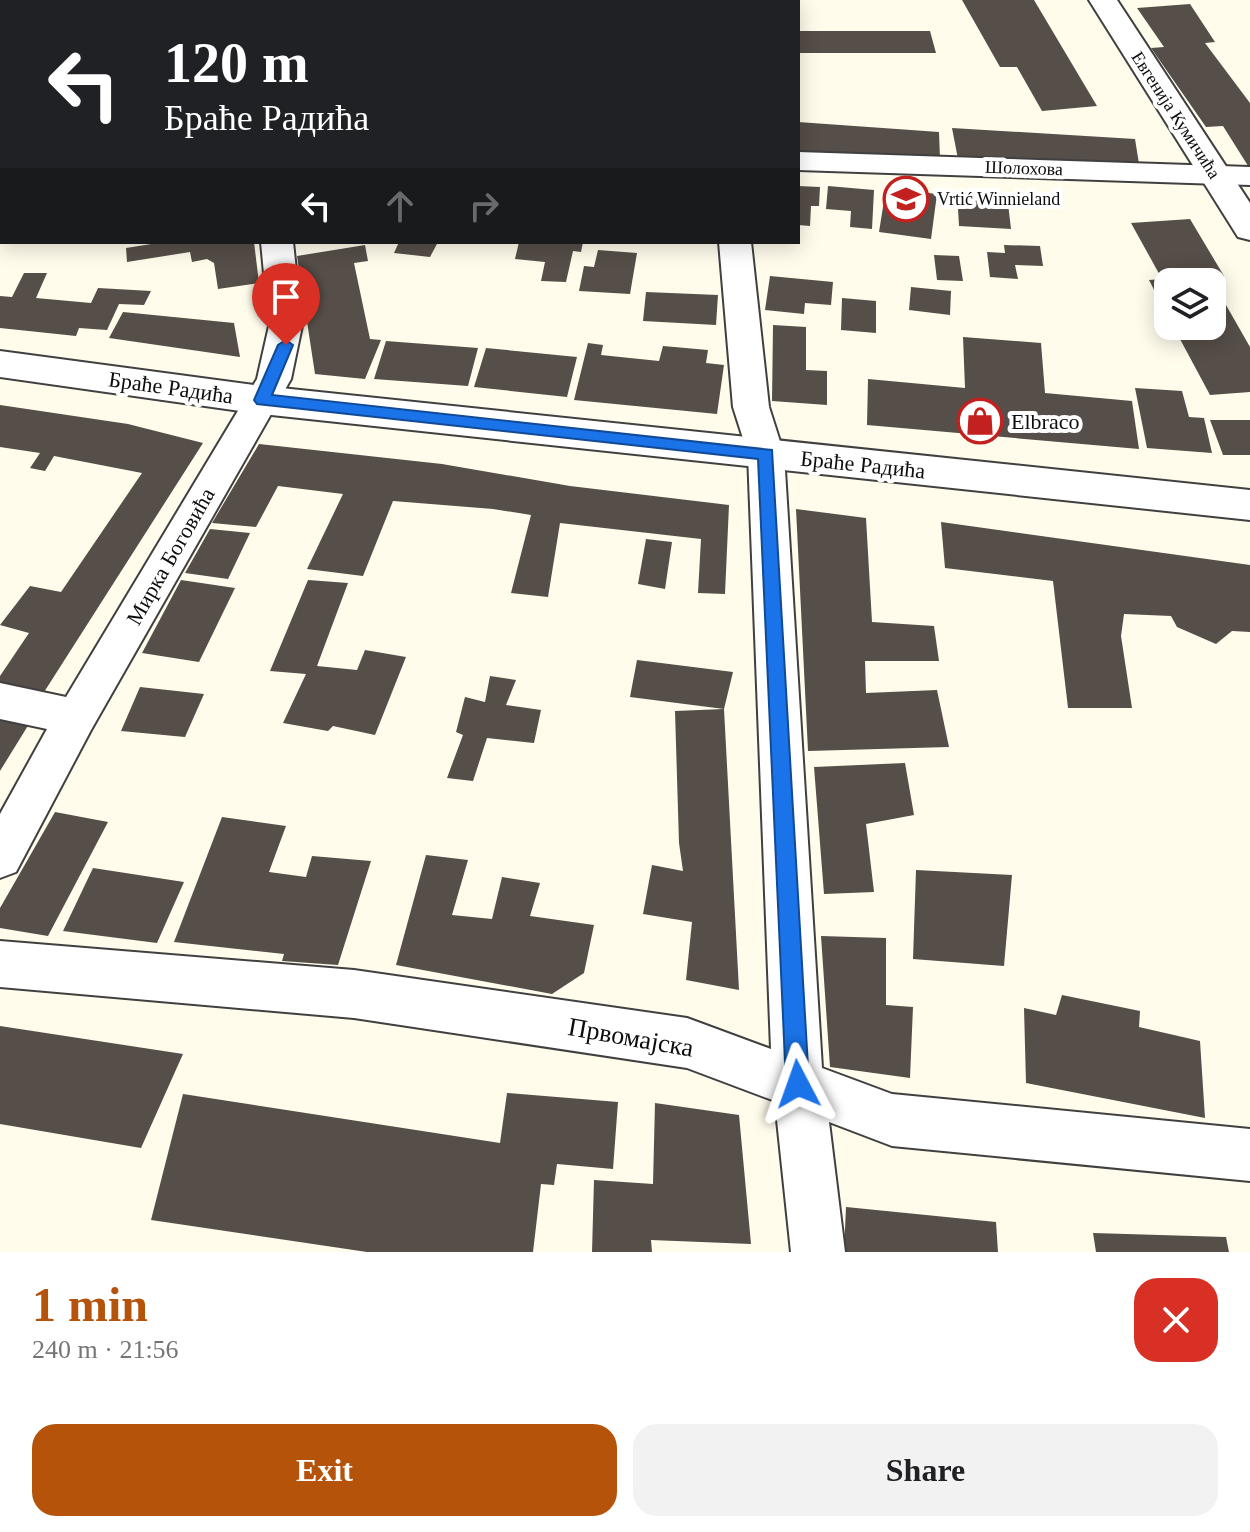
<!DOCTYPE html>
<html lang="en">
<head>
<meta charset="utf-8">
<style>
  :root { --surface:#fff; --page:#f2f2f2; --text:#202124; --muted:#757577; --accent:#b45309 }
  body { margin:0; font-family:"Times New Roman",serif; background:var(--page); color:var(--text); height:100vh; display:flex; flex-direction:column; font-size:30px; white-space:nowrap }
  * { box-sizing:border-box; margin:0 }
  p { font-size:26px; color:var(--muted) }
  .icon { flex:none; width:44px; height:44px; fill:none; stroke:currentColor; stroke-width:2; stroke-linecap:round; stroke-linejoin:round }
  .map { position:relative; height:1252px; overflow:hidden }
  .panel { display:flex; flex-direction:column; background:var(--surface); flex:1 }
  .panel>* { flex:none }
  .top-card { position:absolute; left:0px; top:0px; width:800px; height:244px; box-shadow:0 4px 20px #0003; background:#202124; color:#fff; overflow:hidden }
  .buttons { position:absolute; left:1154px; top:268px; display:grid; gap:16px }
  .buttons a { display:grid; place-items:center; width:72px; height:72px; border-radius:16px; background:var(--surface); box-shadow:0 4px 20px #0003; font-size:40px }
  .pin { position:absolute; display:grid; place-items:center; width:68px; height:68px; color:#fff; margin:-82px -34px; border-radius:50% 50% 50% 0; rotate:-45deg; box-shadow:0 0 8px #0007 }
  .pin .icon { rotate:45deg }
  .me { position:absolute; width:88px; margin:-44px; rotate:356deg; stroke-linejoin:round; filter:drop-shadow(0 0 6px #0008) }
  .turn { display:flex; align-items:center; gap:28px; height:168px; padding:0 32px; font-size:36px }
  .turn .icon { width:104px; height:104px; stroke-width:2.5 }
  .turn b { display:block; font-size:56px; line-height:68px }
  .lanes { display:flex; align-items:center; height:76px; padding:0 32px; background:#0003; justify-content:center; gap:40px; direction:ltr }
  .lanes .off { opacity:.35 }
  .round { display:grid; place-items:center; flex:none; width:84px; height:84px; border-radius:24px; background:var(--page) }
  .head { display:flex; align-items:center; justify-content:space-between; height:136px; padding:0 32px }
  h1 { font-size:48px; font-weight:700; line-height:60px; color:var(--accent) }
  .button { display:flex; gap:16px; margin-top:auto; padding:16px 32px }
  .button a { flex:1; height:92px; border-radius:24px; background:var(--accent); color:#fff; font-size:32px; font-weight:700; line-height:92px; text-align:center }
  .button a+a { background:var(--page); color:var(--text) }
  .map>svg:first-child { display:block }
</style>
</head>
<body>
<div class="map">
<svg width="1250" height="1252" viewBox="0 0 1250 1252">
  <rect width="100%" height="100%" fill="#fffcec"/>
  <path fill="#564e48" d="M962,0H1034L1097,106L1042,111L1017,67H1000Z
    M1190,4L1215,42L1205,43L1250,103V169L1223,126L1206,127L1151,48L1164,47L1137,8Z
    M798,31H930L936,53H798Z
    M798,122L939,132L940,159L798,151Z
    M952,128L1135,139L1140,170L958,159Z
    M798,186L820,187L819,206H811L810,226L798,225Z
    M828,186L874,190L872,229L850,227L851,211L826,209Z
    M886,188L937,194L931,239L879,232Z
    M957,192L1007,195L1011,229L959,226Z
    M1190,219L1224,276L1210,277L1250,347V392L1210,395L1173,326H1212V282H1168V317L1149,280L1162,279L1131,223Z
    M164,242H254L259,283L218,289L214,263L207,259L192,262L190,252L127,262L126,248Z
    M399,242H438L430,257L394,253Z
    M519,242L548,243L583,242L581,252L573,251L566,282L541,281L545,262L515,259Z
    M365,245L368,261L354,263L370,339L381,340L365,379L315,374L297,256Z
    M1004,245L1040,246L1043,266L1015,265L1018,279L990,277L987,252L1005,253Z
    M598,250L637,253L630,294L579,291L584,266L594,267Z
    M934,255L959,256L963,281L937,280Z
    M24,273H47L36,298L91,303L98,288L151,291L144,305L119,304L107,330L79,328L76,336L0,328V296L12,297Z
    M770,276L833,282L831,305L805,303L804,314L765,310Z
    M911,287L951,291L950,315L909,310Z
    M646,292L718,295L716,325L643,321Z
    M842,298L876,301V333L841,330Z
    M123,312L234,323L240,357L109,338Z
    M773,325L806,327V370L827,371V405L772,401Z
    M963,337L1041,343L1045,393L1132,401L1139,449L867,425L868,379L965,388Z
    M386,341L478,348L468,386L374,379Z
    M588,343L603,345L601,355L659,361L663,346L708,350L706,363L724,365L717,414L574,400Z
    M486,348L577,357L567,397L474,387Z
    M1135,388L1182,391L1189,417L1204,418L1212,453L1147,448Z
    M0,405L128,424L203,443L39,700L0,692V676L29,633L0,625L30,586L61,592L142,473L54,456L45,471L30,468L40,453L0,447Z
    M1210,420H1250V455H1223Z
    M259,444L442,464L570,486L729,505L725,594L698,593L701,539L560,523L548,597L511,593L531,515L493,509L393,501L363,576L307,569L343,494L278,486L256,527L212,523Z
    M796,509L866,518L872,622L934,626L939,661H865L866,693L937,690L949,747L808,751Z
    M941,522L1250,565V632L1232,631L1216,644L1177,627L1171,616L1124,614L1121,636L1132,708H1068L1053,581L945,568Z
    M210,529L250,533L228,579L185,573Z
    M646,539L672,542L665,589L638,584Z
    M181,580L235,588L199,662L142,653Z
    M308,580L348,583L317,666L357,670L365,650L406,657L375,735L333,726L328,731L283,723L306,674L270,671Z
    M637,660L733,672L724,709L739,990L686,980L692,922L643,914L652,865L683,871L679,843L675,711L724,709L630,697Z
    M490,676L516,680L506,705L541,710L534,743L487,738L473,781L447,778L463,735L456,732L465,697L485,702Z
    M140,687L204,694L185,737L121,731Z
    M0,720L29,724L0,771Z
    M905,763L914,815L866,824L874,892L824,894L814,767Z
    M55,812L108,822L48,936L0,928V908Z
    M222,817L286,826L269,872L306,877L312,856L371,861L338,965L282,961L284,954L174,942Z
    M426,855L468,860L452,915L492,919L502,877L540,883L530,916L594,925L584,973L552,994L396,965Z
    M93,868L184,882L157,943L63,931Z
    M916,870L1012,875L1004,966L913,959Z
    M821,936L886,938V1005L913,1007L910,1078L830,1067Z
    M1062,995L1140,1011L1139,1027L1200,1041L1205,1118L1026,1083L1024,1008L1056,1015Z
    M0,1026L183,1054L141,1148L0,1124Z
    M507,1093L618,1102L613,1169L557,1164L554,1185L541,1184L533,1252H367L151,1220L183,1094L500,1143Z
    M655,1103L739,1115L751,1244L651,1240L652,1252H592L594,1180L653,1184Z
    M846,1207L996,1222L998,1252H844Z
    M1093,1233L1226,1237L1229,1252H1096Z"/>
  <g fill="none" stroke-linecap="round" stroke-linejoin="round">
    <g stroke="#404040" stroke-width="4">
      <path id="minor" d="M226,0H252V2H226Z
        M471,0H504L505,2H472Z
        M702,0H728V2H702Z
        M798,152L1250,167V185L798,170Z
        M261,242H293L302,326L291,379L91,730L16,872L0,878V814L47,729L0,719V683L66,697L257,379L269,326Z
        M719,242H751L769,407L784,454L822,1068L892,1094L1250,1129V1181L892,1146L829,1122L845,1252H791L775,1101L687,1068L354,1018L0,987V941L354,970L687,1018L771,1049L748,454L733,407Z"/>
    </g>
    <g stroke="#404040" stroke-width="4">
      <path id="tertiary" d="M1089,0H1117L1250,203V240L1238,237Z
        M0,351L262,386L1250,490V520L262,414L0,377Z"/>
    </g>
    <use href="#minor" fill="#fff" fill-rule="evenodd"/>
    <use href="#tertiary" fill="#fff" fill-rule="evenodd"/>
  </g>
  <path fill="#1a73e8" stroke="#114b97" stroke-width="2" d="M286,340L293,345L272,395L772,450L809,1084L806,1092L798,1095L790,1092L786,1084L758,459L257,404L254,400L278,345Z"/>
  <defs>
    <g id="school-ring" transform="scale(2.3)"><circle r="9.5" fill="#fff" stroke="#c3211f" stroke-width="1.5"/><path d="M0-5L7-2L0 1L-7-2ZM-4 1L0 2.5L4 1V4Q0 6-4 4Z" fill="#c3211f"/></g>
    <g id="shop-ring" transform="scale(2.3)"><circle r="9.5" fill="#fff" stroke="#c3211f" stroke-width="1.5"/><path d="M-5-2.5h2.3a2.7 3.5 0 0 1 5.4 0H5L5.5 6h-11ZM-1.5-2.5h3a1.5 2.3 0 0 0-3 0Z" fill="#c3211f"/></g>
  </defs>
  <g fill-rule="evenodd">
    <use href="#school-ring" x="906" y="199"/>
    <use href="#shop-ring" x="980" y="421"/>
  </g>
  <g text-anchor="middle" stroke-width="8" stroke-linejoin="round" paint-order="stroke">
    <g font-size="18" fill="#0d0d0d" stroke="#fff">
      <text transform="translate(1176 115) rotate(57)" y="6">Евгенија Кумичића</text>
      <text transform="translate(1024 168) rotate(2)" y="6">Шолохова</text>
    </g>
    <g font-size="18" fill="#0d0d0d" stroke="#fff" text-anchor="start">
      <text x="937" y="205">Vrtić Winnieland</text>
    </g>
    <g font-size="22" fill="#0d0d0d" stroke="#fff">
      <text transform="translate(171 387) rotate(8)" y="8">Браће Радића</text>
      <text transform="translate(863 464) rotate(6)" y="8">Браће Радића</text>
      <text transform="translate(170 556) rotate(-60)" y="8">Мирка Боговића</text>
    </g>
    <g font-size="22" fill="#0d0d0d" stroke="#fff" text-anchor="start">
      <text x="1011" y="429">Elbraco</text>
    </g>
    <g font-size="26" fill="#0d0d0d" stroke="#fff">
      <text transform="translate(631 1037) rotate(10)" y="9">Првомајска</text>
    </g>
  </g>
</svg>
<div class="buttons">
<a><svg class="icon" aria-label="layers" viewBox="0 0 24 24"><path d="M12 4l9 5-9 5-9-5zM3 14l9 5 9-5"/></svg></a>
</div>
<div class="pin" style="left:286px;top:345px;background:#d93025"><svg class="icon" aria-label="arrive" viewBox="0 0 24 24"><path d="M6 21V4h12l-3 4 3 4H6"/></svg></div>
<svg class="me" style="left:798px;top:1084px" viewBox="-20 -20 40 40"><path d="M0-17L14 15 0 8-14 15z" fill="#1a73e8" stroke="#fff" stroke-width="4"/></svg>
<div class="top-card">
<div class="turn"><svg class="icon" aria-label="left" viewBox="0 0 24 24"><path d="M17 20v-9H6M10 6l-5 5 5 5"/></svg><div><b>120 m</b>Браће Радића</div></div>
<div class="lanes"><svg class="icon" aria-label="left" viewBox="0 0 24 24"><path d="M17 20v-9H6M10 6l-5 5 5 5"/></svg><svg class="icon off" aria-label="ahead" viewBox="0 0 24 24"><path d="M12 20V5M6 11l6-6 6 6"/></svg><svg class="icon off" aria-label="right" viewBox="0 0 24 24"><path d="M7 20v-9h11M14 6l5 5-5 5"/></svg></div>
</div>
</div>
<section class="panel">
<div class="head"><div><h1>1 min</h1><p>240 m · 21:56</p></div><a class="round" style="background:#d93025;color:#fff"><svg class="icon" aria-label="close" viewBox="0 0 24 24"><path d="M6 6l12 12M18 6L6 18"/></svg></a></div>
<div class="button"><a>Exit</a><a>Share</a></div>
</section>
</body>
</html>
